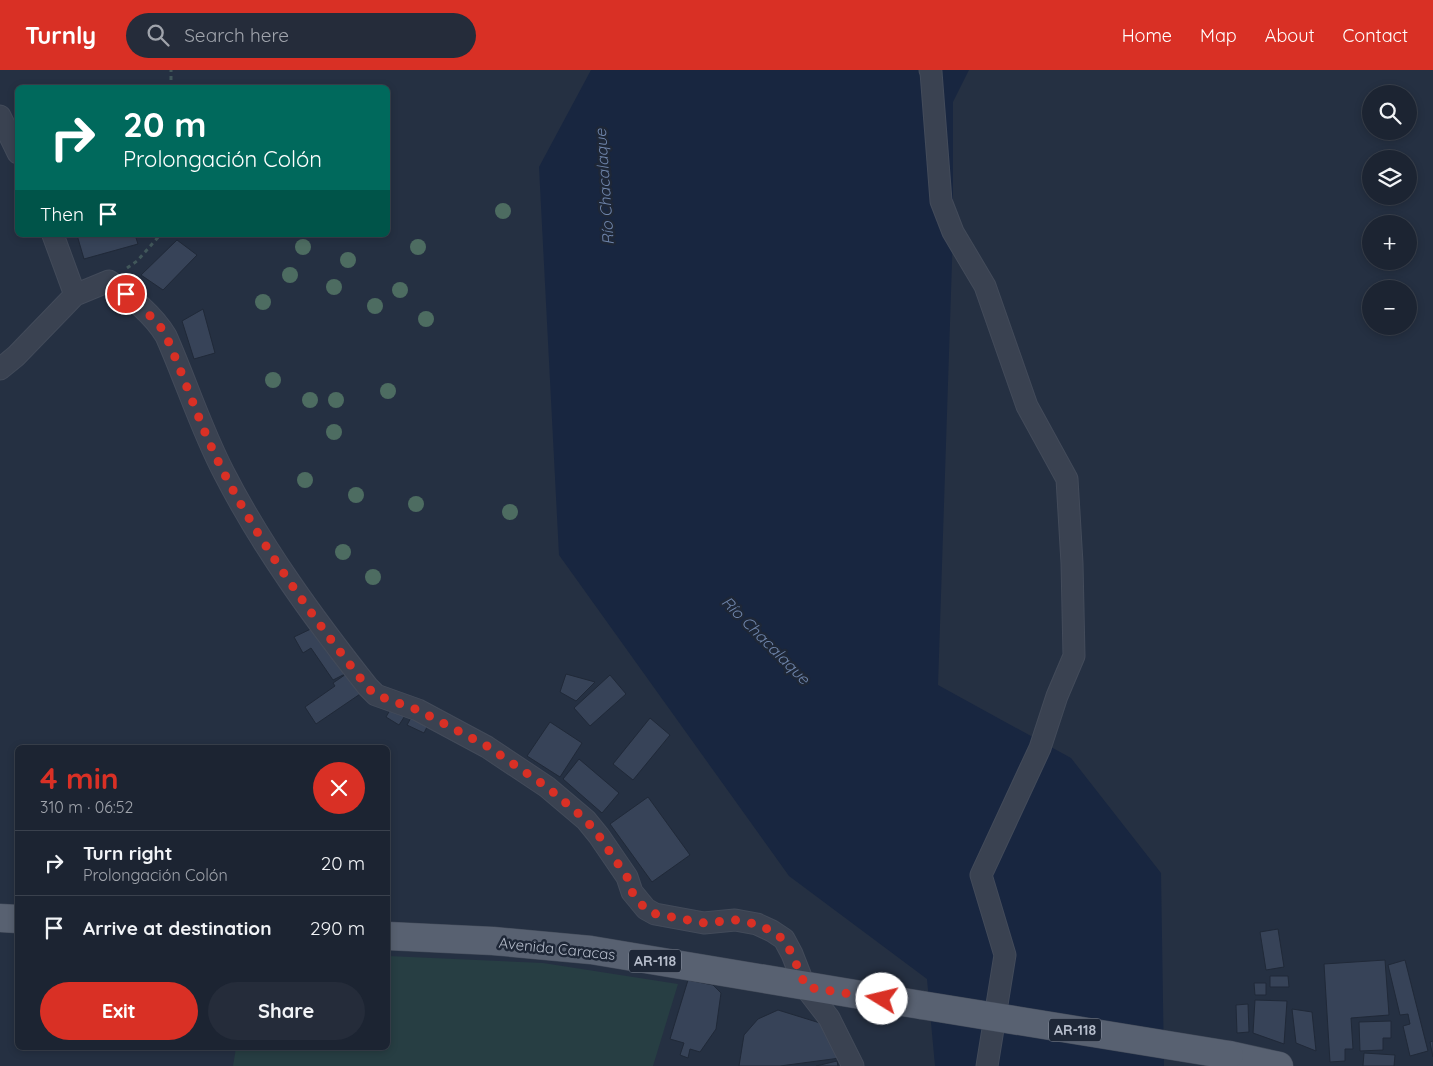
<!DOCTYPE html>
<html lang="en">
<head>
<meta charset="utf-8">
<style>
  :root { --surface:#1c2432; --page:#252c3a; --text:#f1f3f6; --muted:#a0a4ac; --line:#3a414d; --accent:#d93025 }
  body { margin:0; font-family:Quicksand,sans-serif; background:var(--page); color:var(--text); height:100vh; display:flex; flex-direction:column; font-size:19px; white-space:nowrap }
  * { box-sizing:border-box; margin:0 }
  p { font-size:16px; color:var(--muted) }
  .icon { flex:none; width:28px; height:28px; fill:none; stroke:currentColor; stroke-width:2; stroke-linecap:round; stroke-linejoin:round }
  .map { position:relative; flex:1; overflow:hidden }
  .sheet { position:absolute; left:15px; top:675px; width:375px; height:305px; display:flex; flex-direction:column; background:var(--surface); border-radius:8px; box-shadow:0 2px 8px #0003,0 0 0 1px var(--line) }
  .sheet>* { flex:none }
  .banner { position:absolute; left:15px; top:15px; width:375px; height:152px; border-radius:8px; box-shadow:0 2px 8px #0003,0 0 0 1px var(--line); background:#00695c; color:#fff; overflow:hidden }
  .buttons { position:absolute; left:1362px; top:15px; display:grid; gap:10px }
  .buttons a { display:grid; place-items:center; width:55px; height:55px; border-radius:50%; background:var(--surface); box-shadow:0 2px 8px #0003,0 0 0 1px var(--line); font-size:25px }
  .pin { position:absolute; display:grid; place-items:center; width:42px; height:42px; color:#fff; margin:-21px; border:2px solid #fff; border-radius:50%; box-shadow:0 1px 5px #0007 }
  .me { position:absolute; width:55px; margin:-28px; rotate:279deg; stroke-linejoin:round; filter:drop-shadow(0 0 4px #0008) }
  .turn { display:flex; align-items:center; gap:18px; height:105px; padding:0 25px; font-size:22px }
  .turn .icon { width:65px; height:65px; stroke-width:2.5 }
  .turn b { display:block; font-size:35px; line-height:42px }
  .then { display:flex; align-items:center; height:48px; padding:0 25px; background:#0003; gap:10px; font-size:19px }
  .round { display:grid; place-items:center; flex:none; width:52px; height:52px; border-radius:26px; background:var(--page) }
  .summary { display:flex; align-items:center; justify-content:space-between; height:85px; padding:0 25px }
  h1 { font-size:30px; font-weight:700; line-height:38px; color:var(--accent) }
  .action { display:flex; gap:10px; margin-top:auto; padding:10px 25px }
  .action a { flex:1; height:58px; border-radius:30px; background:var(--accent); color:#fff; font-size:20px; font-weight:700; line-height:58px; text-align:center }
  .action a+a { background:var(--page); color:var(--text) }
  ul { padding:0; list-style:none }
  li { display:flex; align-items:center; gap:15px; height:65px; padding:0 25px; border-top:1px solid var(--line) }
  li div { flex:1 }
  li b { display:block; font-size:19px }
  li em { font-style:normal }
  header { display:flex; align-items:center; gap:30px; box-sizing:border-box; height:70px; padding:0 25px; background:var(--accent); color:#fff }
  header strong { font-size:24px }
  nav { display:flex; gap:28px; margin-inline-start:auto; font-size:18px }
  .search { width:350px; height:45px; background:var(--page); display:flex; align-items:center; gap:12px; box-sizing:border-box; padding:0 18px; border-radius:28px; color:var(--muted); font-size:19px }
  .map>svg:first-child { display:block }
</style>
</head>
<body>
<header>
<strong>Turnly</strong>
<div class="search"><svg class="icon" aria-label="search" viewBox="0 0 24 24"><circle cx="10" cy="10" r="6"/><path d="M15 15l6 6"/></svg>Search here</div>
<nav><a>Home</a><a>Map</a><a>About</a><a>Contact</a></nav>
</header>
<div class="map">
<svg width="1433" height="996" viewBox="0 0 1433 996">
  <rect width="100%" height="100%" fill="#253042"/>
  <path fill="#273e43" d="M388,886L543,893L678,914L653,996H233L236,978H388Z"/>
  <path fill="#182640" d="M591,0H969L953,32V162L938,615L1071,688L1161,803L1164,996H935L927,909L789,806L559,485L539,97Z"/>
  <path fill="#374358" stroke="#202938" d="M77,165H135L138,174L84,189Z
    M177,170L197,185L163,220L141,205Z
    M203,239L215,283L194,289L182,251Z
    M317,556L347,603L333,610L311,578L303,583L294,567Z
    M352,600L366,620L316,654L305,637L335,616L333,613Z
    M566,604L595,612L576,631L560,622Z
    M610,605L626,624L590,656L574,638Z
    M394,633L408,641L399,655L386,647Z
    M413,644L429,653L424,663L407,655Z
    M650,648L670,665L633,710L613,694Z
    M550,652L582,673L560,707L527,686Z
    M579,689L619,723L602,743L563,709Z
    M648,727L690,785L652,812L610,754Z
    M1278,859L1284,897L1266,900L1260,862Z
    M1385,890L1389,945L1351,948L1353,979H1345V991L1330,992L1324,894Z
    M1405,890L1428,981L1410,986L1403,956L1410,954L1408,944L1400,945L1388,895Z
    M1270,906H1288L1289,917H1270Z
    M688,910L713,915L721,923L716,959L700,982L690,979L688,988L680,985L684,973L670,969Z
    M1254,913H1266V925H1255Z
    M1255,930L1287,931L1284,974L1253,963Z
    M1248,934L1249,962L1237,963L1236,935Z
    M1292,939L1312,942L1316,981L1296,973Z
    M778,940L820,953L840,988L780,996H739L744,965L758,949Z
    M1391,951V968H1383V980L1360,981L1359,952Z
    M1433,971V987L1430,972Z
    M1364,983L1395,985L1394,996H1363Z
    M837,991L838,996H816Z"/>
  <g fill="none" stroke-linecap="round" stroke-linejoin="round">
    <g stroke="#434b5a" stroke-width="23">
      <path id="street" d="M930,0L931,2L941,131L953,162L985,216L1027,336L1067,409L1072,493L1074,586L1057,626L1040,678L981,805L1005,885L987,996
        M0,46L18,83
        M53,165L75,225
        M0,299L16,286L75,225L109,211C130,227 152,243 166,266C186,311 201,359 224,403C263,479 315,550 368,617L376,625L418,640L487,677L547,717L586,750L599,766L627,807L632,822L646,839L655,844L704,853L735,850L757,854L772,861L784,869L792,884L805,917L829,948L853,996"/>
    </g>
    <g stroke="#434b5a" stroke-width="29">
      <path id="primary" d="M0,848L18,849
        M388,866L493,871L591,880L921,935
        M1229,985L1279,996"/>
    </g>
    <path stroke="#41575a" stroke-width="3" stroke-dasharray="4 4" stroke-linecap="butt" d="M171,18V0
      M127,198L137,191L160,165"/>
    <use href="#street" stroke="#3a4251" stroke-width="21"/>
    <use href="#primary" stroke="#586171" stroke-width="28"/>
    <g stroke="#434b5a" stroke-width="29" stroke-linecap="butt">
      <path id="primary-bridge" d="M921,935L1229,985"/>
    </g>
    <use href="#primary-bridge" stroke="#586171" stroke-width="28"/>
  </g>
  <g fill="#4d6c61">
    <circle cx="503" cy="141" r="8"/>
    <circle cx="303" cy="177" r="8"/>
    <circle cx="418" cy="177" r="8"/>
    <circle cx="348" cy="190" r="8"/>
    <circle cx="290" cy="205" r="8"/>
    <circle cx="334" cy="217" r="8"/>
    <circle cx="400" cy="220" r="8"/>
    <circle cx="263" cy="232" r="8"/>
    <circle cx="375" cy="236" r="8"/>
    <circle cx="426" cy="249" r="8"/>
    <circle cx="273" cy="310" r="8"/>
    <circle cx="388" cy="321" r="8"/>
    <circle cx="310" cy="330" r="8"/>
    <circle cx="336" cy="330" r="8"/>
    <circle cx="334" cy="362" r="8"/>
    <circle cx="305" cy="410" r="8"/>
    <circle cx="356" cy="425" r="8"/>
    <circle cx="416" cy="434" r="8"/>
    <circle cx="510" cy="442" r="8"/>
    <circle cx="343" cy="482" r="8"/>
    <circle cx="373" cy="507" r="8"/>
  </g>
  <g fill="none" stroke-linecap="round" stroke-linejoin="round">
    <path stroke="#d93025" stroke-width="9" stroke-dasharray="0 16.2" d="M126,224L158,253L166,266C186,311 201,359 224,403C263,479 315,550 368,618L376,625L418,640L487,676L547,717L586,750L599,766L627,807L632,822L646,840L656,844L704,853L735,850L756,854L772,861L784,870L792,884L806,917L882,929"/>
  </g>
  <g text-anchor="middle" stroke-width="5" stroke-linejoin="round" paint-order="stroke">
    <g fill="#1e2737" stroke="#88909f" stroke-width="1">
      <rect x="629" y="879.5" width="52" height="23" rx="4"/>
      <rect x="1049" y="948.5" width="52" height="23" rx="4"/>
    </g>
    <g font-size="14" font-weight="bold" fill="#b6bdcb">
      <text x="655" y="896">AR-118</text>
      <text x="1075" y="965">AR-118</text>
    </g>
    <g font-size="15" fill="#b6bdcb" stroke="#1e2737">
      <text transform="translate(557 879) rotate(6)" y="5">Avenida Caracas</text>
    </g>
    <g font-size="16" font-style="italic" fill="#6f85ab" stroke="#1e2737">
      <text transform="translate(604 117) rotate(-94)" y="6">Río Chacalaque</text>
      <text transform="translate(766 570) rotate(45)" y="6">Río Chacalaque</text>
    </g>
  </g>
</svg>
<div class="buttons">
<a><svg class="icon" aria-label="search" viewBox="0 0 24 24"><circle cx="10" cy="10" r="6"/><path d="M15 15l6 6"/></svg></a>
<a><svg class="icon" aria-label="layers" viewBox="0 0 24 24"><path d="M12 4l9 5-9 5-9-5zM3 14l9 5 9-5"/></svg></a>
<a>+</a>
<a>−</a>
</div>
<div class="pin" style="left:126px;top:224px;background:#d93025"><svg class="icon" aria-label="arrive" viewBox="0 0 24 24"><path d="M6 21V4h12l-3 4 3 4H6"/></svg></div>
<svg class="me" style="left:882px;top:929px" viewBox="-20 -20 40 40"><circle r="19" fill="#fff"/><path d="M0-13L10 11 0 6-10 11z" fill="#d93025"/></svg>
<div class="banner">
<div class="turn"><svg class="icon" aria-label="right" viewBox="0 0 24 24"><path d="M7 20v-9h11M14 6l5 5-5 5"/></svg><div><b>20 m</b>Prolongación Colón</div></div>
<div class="then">Then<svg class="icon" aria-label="arrive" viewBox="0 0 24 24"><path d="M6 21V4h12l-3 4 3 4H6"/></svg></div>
</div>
<section class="sheet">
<div class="summary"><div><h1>4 min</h1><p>310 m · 06:52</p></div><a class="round" style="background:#d93025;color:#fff"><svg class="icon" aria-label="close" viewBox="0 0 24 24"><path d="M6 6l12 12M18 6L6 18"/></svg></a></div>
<ul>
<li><svg class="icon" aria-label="right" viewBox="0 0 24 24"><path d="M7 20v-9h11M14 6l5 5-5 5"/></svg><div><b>Turn right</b><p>Prolongación Colón</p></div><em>20 m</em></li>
<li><svg class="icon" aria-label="arrive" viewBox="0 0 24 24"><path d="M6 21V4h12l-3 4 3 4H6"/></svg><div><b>Arrive at destination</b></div><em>290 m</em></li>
</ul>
<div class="action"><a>Exit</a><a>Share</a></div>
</section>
</div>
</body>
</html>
